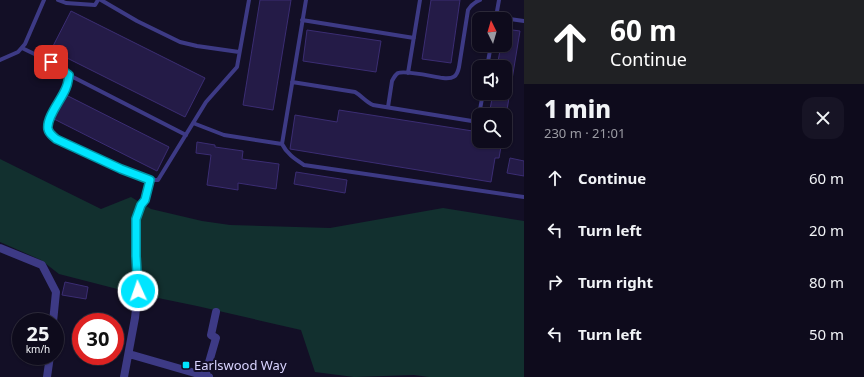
<!DOCTYPE html>
<html lang="en">
<head>
<meta charset="utf-8">
<style>
  :root { --surface:#0e0b1c; --page:#171425; --text:#f1f3f6; --muted:#9b9ba3; --line:#2e2b3b }
  body { margin:0; font-family:"Noto Sans",sans-serif; background:var(--page); color:var(--text); height:100vh; display:flex; flex-direction:column; font-size:15px; white-space:nowrap }
  * { box-sizing:border-box; margin:0 }
  p { font-size:13px; color:var(--muted) }
  .icon { flex:none; width:22px; height:22px; fill:none; stroke:currentColor; stroke-width:2; stroke-linecap:round; stroke-linejoin:round }
  .map { position:relative; flex:1; overflow:hidden }
  .side { display:flex; flex-direction:column; background:var(--surface); width:340px }
  .side>* { flex:none }
  .banner { background:#202124; color:#fff; overflow:hidden }
  .needle { width:26px; rotate:355deg }
  .controls { position:absolute; left:472px; top:12px; display:grid; gap:8px }
  .controls a { display:grid; place-items:center; width:40px; height:40px; border-radius:8px; background:var(--surface); box-shadow:0 1px 3px #0004,0 0 0 1px var(--line); font-size:20px }
  .speed { position:absolute; left:12px; top:313px; display:flex; gap:8px; font-size:20px; font-weight:700; text-align:center }
  .speed>* { display:grid; place-content:center; width:52px; height:52px; border-radius:50%; background:var(--surface); box-shadow:0 1px 3px #0004,0 0 0 1px var(--line); line-height:1 }
  .speed small { font-size:10px; font-weight:400 }
  .speed .limit { border:6px solid #d22; background:#fff; color:#111 }
  .pin { position:absolute; display:grid; place-items:center; width:34px; height:34px; color:#fff; margin:-17px; border-radius:8px; box-shadow:0 2px 6px #0006 }
  .me { position:absolute; width:44px; margin:-22px; rotate:357deg; stroke-linejoin:round; filter:drop-shadow(0 0 3px #0008) }
  .turn { display:flex; align-items:center; gap:14px; height:84px; padding:0 20px; font-size:18px }
  .turn .icon { width:52px; height:52px; stroke-width:2.5 }
  .turn b { display:block; font-size:28px; line-height:34px }
  .round { display:grid; place-items:center; flex:none; width:42px; height:42px; border-radius:12px; background:var(--page) }
  .head { display:flex; align-items:center; justify-content:space-between; height:68px; padding:0 20px }
  h1 { font-size:24px; font-weight:800; line-height:30px }
  ul { padding:0; list-style:none }
  li { display:flex; align-items:center; gap:12px; height:52px; padding:0 20px }
  li div { flex:1 }
  li b { display:block; font-size:15px }
  li em { font-style:normal }
  main { display:flex; flex:1; min-height:0 }
  .map>svg:first-child { display:block }
</style>
</head>
<body>
<main>
<div class="map">
<svg width="524" height="377" viewBox="0 0 524 377">
  <rect width="100%" height="100%" fill="#130f26"/>
  <path fill="#12302f" d="M0,159L101,209L131,197L151,209L202,221L230,225L330,228L443,208L524,221V377H429L414,375L354,377L315,372L301,330L197,306L129,292L59,274L41,260L0,242Z"/>
  <path fill="#241b47" stroke="#3b2d73" d="M260,0H291L273,110L243,105Z
    M431,0H460L451,63L422,59Z
    M71,11L205,78L185,117L51,50Z
    M505,29L520,31L505,122V115H489L493,93H505V67H497L501,45H505Z
    M307,30L381,41L376,72L303,61Z
    M66,95L169,147L157,171L54,119Z
    M339,110L479,132V141H502L499,158H495L491,182L290,149L295,115L337,122Z
    M197,142L215,145V147L243,151L242,159L279,164L276,189L238,183V190L207,185L211,155L196,153Z
    M510,158L524,161V176L507,173Z
    M296,172L347,180L345,193L294,184Z
    M65,282L88,287L86,299L62,295Z"/>
  <g fill="none" stroke-linecap="round" stroke-linejoin="round">
    <path stroke="#3d3a85" stroke-width="4" d="M58,0L66,3L95,5L98,0
      M101,0L137,21L180,42L197,46L239,52
      M496,17L524,21
      M496,17L499,0
      M302,20L414,38
      M22,48L51,62L69,75C68,79 68,84 66,88C62,99 46,117 48,129C49,134 53,136 56,139L121,169L150,180L145,201L141,205
      M0,60L18,52L25,44L44,0
      M487,67L491,45
      M408,73L420,0
      M69,75L186,135
      M292,82L355,92C362,96 366,102 373,105L478,122L479,117
      M388,107L392,81C394,77 395,75 398,73C406,70 434,77 443,78C453,79 457,77 459,67L468,10C471,5 475,2 480,0
      M479,115L483,93
      M193,123L224,135L282,144L306,0
      M282,144C287,154 295,159 304,165L524,197
      M150,180H158L206,102L237,67L249,0"/>
    <path stroke="#3d3a85" stroke-width="8" d="M0,248L42,265L56,292L53,322
      M129,354L209,377
      M205,376L216,338L211,335L216,312
      M47,377L50,356
      M124,377L135,318L138,291L136,256V219L141,205"/>
  </g>
  <g fill="none" stroke-linecap="round" stroke-linejoin="round">
    <g stroke="#0095a6" stroke-width="10">
      <path id="route" d="M51,62L69,75C68,80 68,84 66,88C62,99 46,117 48,129C49,134 53,136 56,139L121,169L150,180L145,200L141,205L136,219V256L138,291"/>
    </g>
    <use href="#route" stroke="#00e5ff" stroke-width="7"/>
  </g>
  <rect fill="#00e5ff" stroke="#130f26" stroke-width="1.5" x="182" y="361" width="8" height="8" rx="2"/>
  <g text-anchor="middle" stroke-width="4" stroke-linejoin="round" paint-order="stroke">
    <g font-size="13" fill="#d9d4ff" stroke="#130f26" text-anchor="start">
      <text x="194" y="370">Earlswood Way</text>
    </g>
  </g>
</svg>
<div class="controls">
<a><svg class="needle" viewBox="-14 -14 28 28"><path d="M0-13l5 13h-10z" fill="#e53935"/><path d="M0 13l5-13h-10z" fill="#9b9ba3"/></svg></a>
<a><svg class="icon" aria-label="sound" viewBox="0 0 24 24"><path d="M4 9h4l5-4v14l-5-4H4zM17 9q2 3 0 6"/></svg></a>
<a><svg class="icon" aria-label="search" viewBox="0 0 24 24"><circle cx="10" cy="10" r="6"/><path d="M15 15l6 6"/></svg></a>
</div>
<div class="speed"><div>25<small>km/h</small></div><div class="limit">30</div></div>
<div class="pin" style="left:51px;top:62px;background:#d93025"><svg class="icon" aria-label="arrive" viewBox="0 0 24 24"><path d="M6 21V4h12l-3 4 3 4H6"/></svg></div>
<svg class="me" style="left:138px;top:291px" viewBox="-20 -20 40 40"><circle r="17" fill="#00e5ff" stroke="#fff" stroke-width="3"/><path d="M0-11L8 9 0 5-8 9z" fill="#fff"/></svg>
</div>
<section class="side">
<div class="banner">
<div class="turn"><svg class="icon" aria-label="ahead" viewBox="0 0 24 24"><path d="M12 20V5M6 11l6-6 6 6"/></svg><div><b>60 m</b>Continue</div></div>
</div>
<div class="head"><div><h1>1 min</h1><p>230 m · 21:01</p></div><a class="round"><svg class="icon" aria-label="close" viewBox="0 0 24 24"><path d="M6 6l12 12M18 6L6 18"/></svg></a></div>
<ul>
<li><svg class="icon" aria-label="ahead" viewBox="0 0 24 24"><path d="M12 20V5M6 11l6-6 6 6"/></svg><div><b>Continue</b></div><em>60 m</em></li>
<li><svg class="icon" aria-label="left" viewBox="0 0 24 24"><path d="M17 20v-9H6M10 6l-5 5 5 5"/></svg><div><b>Turn left</b></div><em>20 m</em></li>
<li><svg class="icon" aria-label="right" viewBox="0 0 24 24"><path d="M7 20v-9h11M14 6l5 5-5 5"/></svg><div><b>Turn right</b></div><em>80 m</em></li>
<li><svg class="icon" aria-label="left" viewBox="0 0 24 24"><path d="M17 20v-9H6M10 6l-5 5 5 5"/></svg><div><b>Turn left</b></div><em>50 m</em></li>
</ul>
</section>
</main>
</body>
</html>
